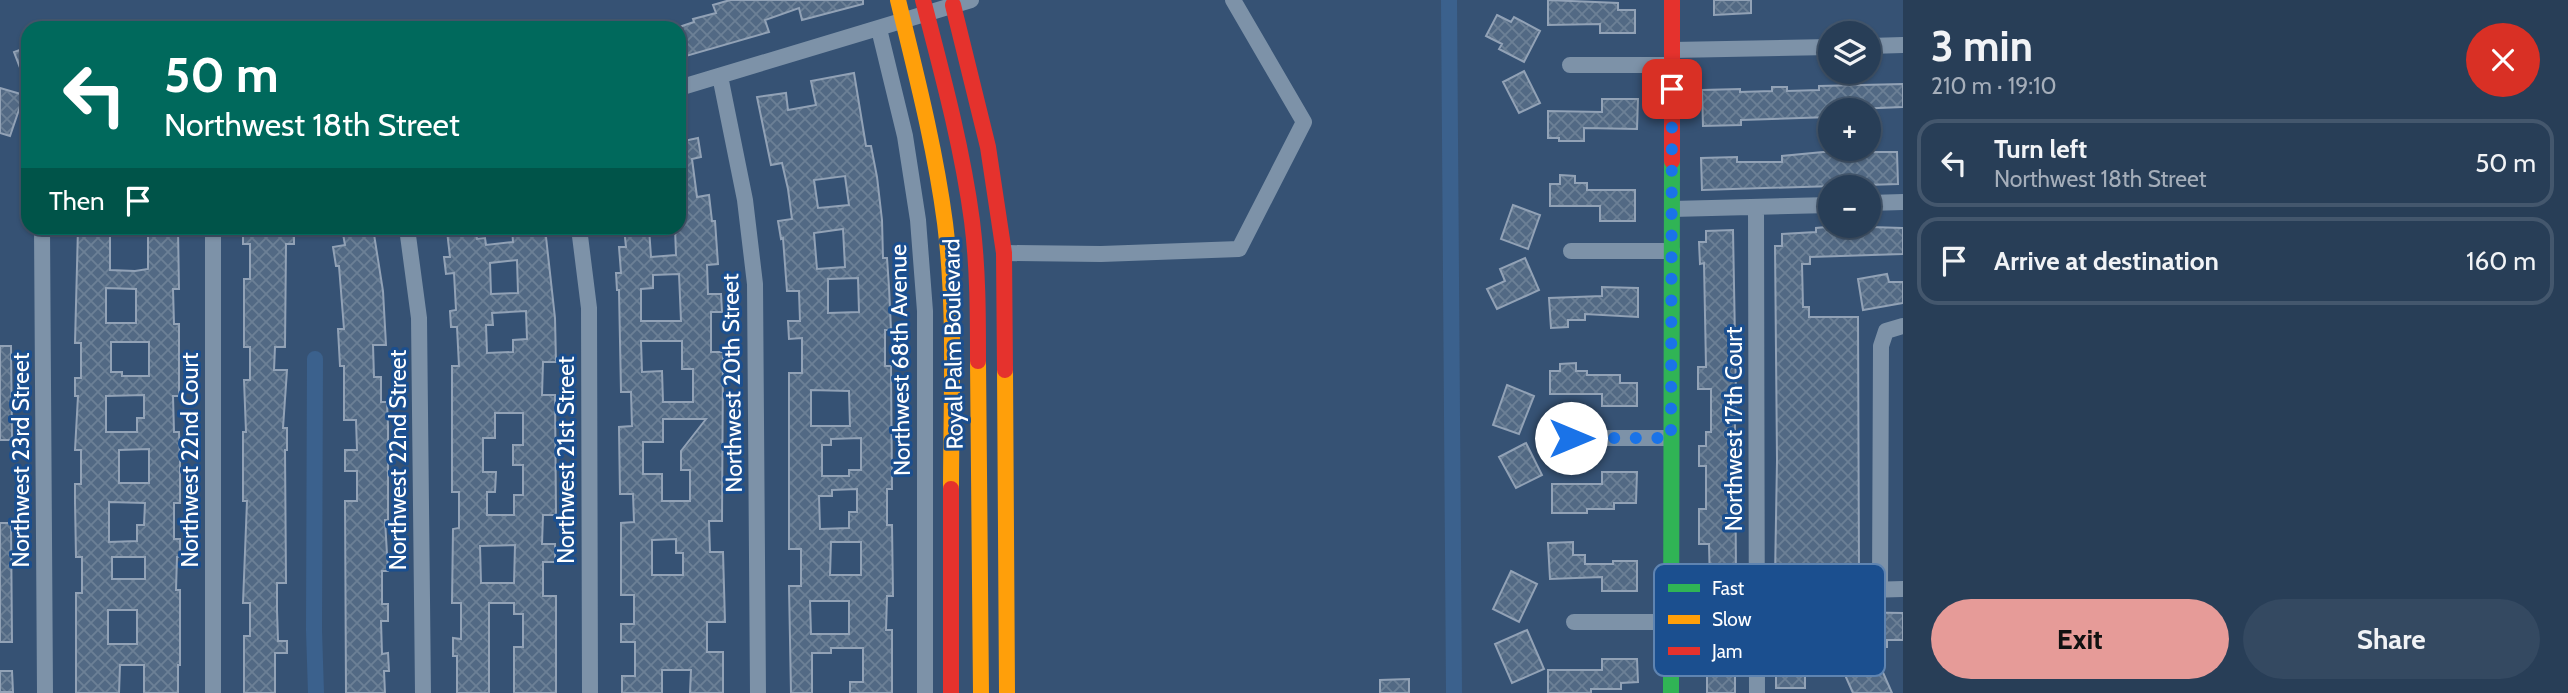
<!DOCTYPE html>
<html lang="en">
<head>
<meta charset="utf-8">
<style>
  :root { --surface:#283e57; --page:#344961; --text:#f1f3f6; --muted:#a5aeba; --line:#44576d; --accent:#e69b98 }
  body { margin:0; font-family:Cabin,sans-serif; background:var(--page); color:var(--text); height:100vh; display:flex; flex-direction:column; font-size:26px; white-space:nowrap }
  * { box-sizing:border-box; margin:0 }
  p { font-size:23px; color:var(--muted) }
  .icon { flex:none; width:38px; height:38px; fill:none; stroke:currentColor; stroke-width:2; stroke-linecap:round; stroke-linejoin:round }
  .map { position:relative; flex:1; overflow:hidden }
  .panel { display:flex; flex-direction:column; background:var(--surface); width:665px }
  .panel>* { flex:none }
  .guide { position:absolute; left:21px; top:21px; width:665px; height:214px; border-radius:21px; box-shadow:0 2px 5px #0004,0 0 0 2px var(--line); background:#00695c; color:#fff; overflow:hidden }
  .fabs { position:absolute; left:1818px; top:21px; display:grid; gap:14px }
  .fabs a { display:grid; place-items:center; width:63px; height:63px; border-radius:50%; background:var(--surface); box-shadow:0 2px 5px #0004,0 0 0 2px var(--line); font-size:35px }
  .pin { position:absolute; display:grid; place-items:center; width:60px; height:60px; color:#fff; margin:-30px; border-radius:14px; box-shadow:0 4px 10px #0006 }
  .me { position:absolute; width:77px; margin:-38px; rotate:90deg; stroke-linejoin:round; filter:drop-shadow(0 0 5px #0008) }
  .turn { display:flex; align-items:center; gap:24px; height:147px; padding:0 28px; font-size:32px }
  .turn .icon { width:91px; height:91px; stroke-width:2.5 }
  .turn b { display:block; font-size:49px; line-height:60px }
  .then { display:flex; align-items:center; height:66px; padding:0 28px; background:#0003; gap:14px; font-size:26px }
  .round { display:grid; place-items:center; flex:none; width:74px; height:74px; border-radius:37px; background:var(--page) }
  .summary { display:flex; align-items:center; justify-content:space-between; height:119px; padding:0 28px }
  h1 { font-size:42px; font-weight:800; line-height:52px }
  .cta { display:flex; gap:14px; margin-top:auto; padding:14px 28px }
  .cta a { flex:1; height:80px; border-radius:42px; background:var(--accent); color:#111; font-size:28px; font-weight:800; line-height:80px; text-align:center }
  .cta a+a { background:var(--page); color:var(--text) }
  ul { padding:0; list-style:none }
  li { display:flex; align-items:center; gap:21px; height:88px; margin:0 14px 10px; padding:0 14px; border:4px solid var(--line); border-radius:21px }
  li div { flex:1 }
  li b { display:block; font-size:26px }
  li em { font-style:normal }
  main { display:flex; flex:1; min-height:0 }
  .map>svg:first-child { display:block }
</style>
</head>
<body>
<main>
<div class="map">
<svg width="1903" height="693" viewBox="0 0 1903 693">
  <defs>
    <pattern id="building-cross-hatch" width="8" height="8" patternUnits="userSpaceOnUse" patternTransform="scale(1.75)"><rect width="8" height="8" fill="#526984"/><path d="M0 0l8 8M0 8l8-8" fill="none" stroke="#6c8096"/></pattern>
  </defs>
  <rect width="100%" height="100%" fill="#365274"/>
  <g fill="none" stroke-linecap="round" stroke-linejoin="round">
    <path stroke="#3b618d" stroke-width="16" d="M1449,0L1454,693
      M315,359L314,630L316,693"/>
  </g>
  <path fill="url(#building-cross-hatch)" stroke="#92a2b6" stroke-width="2" fill-rule="evenodd" d="M730,0H863V4L802,20L799,8L765,20L769,32L679,58V27L694,22L693,19L716,13L713,5Z
    M1548,0L1618,3V10H1635V33H1600V24L1548,25Z
    M1714,0H1751V13L1714,15Z
    M1497,15L1511,22L1514,17L1540,31L1524,62L1499,49L1502,44L1486,36Z
    M28,47V86H27L14,52Z
    M1524,71L1540,103L1519,113L1503,82Z
    M854,73L866,146H871L877,177L882,220L883,258H887L889,287L891,330H885V366H891L892,489H887V525H892L893,596H887L886,630H892V693H850V682H863V648H831V653H812V693H791L789,586H801V549H789V373H802V338L789,339L788,321H800L799,291H787L783,238L781,239L778,221L792,219L788,189L782,163L771,165L757,97L786,93L788,110L816,105L811,81ZM845,176L849,205L818,208L814,180ZM843,229L845,267L817,269L814,233ZM858,278L859,312L828,313V279ZM811,390L849,391L850,426H811ZM861,438V470H849V476H822V445H831V439ZM857,489V512H849V528L820,529L819,496H832V490ZM831,542H861V575H830ZM810,601H849V634H811Z
    M1903,84V107L1830,110V117L1741,120V125L1703,126L1702,90L1740,89V92L1772,91V87H1787V91L1819,90V86Z
    M0,88L24,95L10,136L0,133Z
    M1602,99H1638L1637,129L1584,128V141H1559V138H1548V111L1602,112Z
    M698,138L701,157L692,159L697,197L709,195L712,221H715L718,264L707,265L708,294H721L722,312H711V352H723L722,521H709L710,552H723L725,622H707V652H723V693H690L691,670H662V693H622V676H635V642H621V624H634V595H621V523L634,522L633,494H620L619,427L632,426L631,392H621L619,290H617L616,273H621L619,247H626L624,228H649L651,257L676,255L675,228H679V142ZM679,274L681,321H641V289L653,288V275ZM641,341H682V369H693V402H663L662,371L642,372ZM663,419H706L681,451V470H690V501H662V474H643V442H663ZM676,539V553H683V575H652V540Z
    M1823,152H1897L1898,184L1702,190L1701,158L1737,157V162H1782V156Z
    M1560,175L1575,176V183H1587V190H1635V221H1600V206H1550V184H1560Z
    M1513,205L1540,215L1528,249L1501,239Z
    M1837,226L1903,228V254L1810,257V264H1802L1803,307H1809V317H1858L1859,576L1775,577L1777,460L1775,246H1782V234L1816,232V228Z
    M78,228H110V270L135,271L148,269V228H178L179,289H173L174,324H179V396H173L174,432H179L180,460V503H174V539H180V557H177L176,590H180V665H178V693H144V665H120L119,693H76V593H82V557H76L75,502V484H81V450H75L78,396H75V378H81V343H75ZM106,288L136,289V323H106ZM111,342H149V376H122V372H111ZM144,395V418H137V432H106V396ZM149,449V483H119V450ZM109,502L145,503L144,525H137V541L109,542ZM112,557H145V579H112ZM108,610H137V644H108Z
    M243,228H294V244H286L285,347H275L274,370H287L283,428H287V450H285L286,583H277V610L278,641H287V653H275V693H244V636H250V603H243L247,501H243V432H246L244,380H250V347H244V279H250V244H243Z
    M342,228H373L383,291L386,345H373L374,377H381V402H387L388,426V520H385L388,571H382V604H388V621H381L382,654L388,653L389,671H384L385,693H346L345,501H357V471H345V450H357L356,420H344V366H340L338,329H344L339,266H336L333,247L345,245Z
    M475,228L477,239L485,238L486,245L513,242L512,228H545L555,318L556,362H543L542,395H555L556,515H543L542,544H555V562H543V596H556V693H514V647H523V614H514V603H489V693H457V656H453V638L461,639V603H452L453,529L459,528V492H452V366H459L457,327H451L450,311L456,310L454,273L446,274L444,257H450L447,231ZM517,260L518,293L491,294L490,263ZM526,311L527,339L513,340V352L487,353L486,325H493L492,313ZM495,413H523V445H513V465H523V495H514V515H487V492H495L496,472H483V438H495ZM515,545L514,583H481L480,546Z
    M1733,230L1736,395L1735,426L1736,577L1733,668H1735V693H1707V657H1703V585H1710L1709,544H1699V509H1706V466H1699V446H1706V432H1711V389H1698V367H1706L1704,263L1700,264L1699,242H1706V231Z
    M1525,258L1539,290L1497,309L1487,289L1505,281L1500,269Z
    M1887,274L1889,282H1903V303L1863,310L1858,279Z
    M1602,287L1638,288V317L1585,314V320H1568V327L1551,328L1549,298L1602,296Z
    M0,346H11L12,440H0Z
    M1576,363V371H1587V375H1620V383H1637V406H1602V394H1550V371H1560V364Z
    M1507,385L1534,396L1519,434L1493,425Z
    M1526,443L1542,475L1516,488L1499,457Z
    M1602,472H1637L1636,503H1614V509H1587V513H1552V484H1602Z
    M0,523H11L12,642H0Z
    M1573,542V555H1585V564H1613V561H1637V591H1602V577L1550,579L1548,543Z
    M1511,571L1537,584L1519,622L1493,609Z
    M1842,612L1903,613V640H1887V647H1853V639L1805,640V688H1776V651L1772,652L1771,616Z
    M1527,630L1544,669L1512,683L1495,644Z
    M1602,659H1637L1638,682L1621,683V689H1591V693H1548V670H1602Z
    M1878,661L1892,693H1853L1845,675Z
    M0,671H12L13,692H0Z
    M1409,679V693H1380V680Z"/>
  <g fill="none" stroke-linecap="round" stroke-linejoin="round">
    <path stroke="#7d92a8" stroke-width="16" d="M879,29L905,136L918,220L925,311V693
      M1869,46L1903,45
      M1672,50L1830,47
      M1570,65H1672
      M720,76L745,200L755,284L758,693
      M679,88L971,0
      M1869,203L1903,202
      M1756,207L1757,693
      M1672,209L1830,205
      M42,228L45,693
      M213,228V693
      M407,228L419,318L423,693
      M579,228L589,308L590,693
      M1571,251H1672
      M1004,253L1101,254L1239,249L1304,122L1233,0
      M1571,438H1671
      M1880,589L1881,346L1886,331L1903,326
      M1757,593L1903,589
      M1574,622H1671"/>
    <path stroke="#30b455" stroke-width="16" d="M1671,693L1672,161"/>
    <path stroke="#ff9f0a" stroke-width="16" d="M898,0C916,74 935,147 945,223C956,311 951,401 951,489
      M978,361L981,693
      M1005,370L1007,693"/>
    <path stroke="#e5322d" stroke-width="16" d="M923,0C942,73 962,146 972,221C978,268 978,315 978,361
      M953,5L988,147L1004,253L1005,370
      M1672,161V0
      M951,489V693"/>
  </g>
  <g fill="none" stroke-linecap="round" stroke-linejoin="round">
    <path stroke="#1a73e8" stroke-width="12" stroke-dasharray="0 21.6" d="M1571,438H1671L1672,89"/>
  </g>
  <g text-anchor="middle" stroke-width="6" stroke-linejoin="round" paint-order="stroke">
    <g font-size="23" fill="#fff" stroke="#1b4f8f">
      <text transform="translate(953 344) rotate(-91)" y="8">Royal Palm Boulevard</text>
      <text transform="translate(900 360) rotate(-91)" y="8">Northwest 68th Avenue</text>
      <text transform="translate(732 383) rotate(-91)" y="8">Northwest 20th Street</text>
      <text transform="translate(1734 429) rotate(-90)" y="8">Northwest 17th Court</text>
      <text transform="translate(21 460) rotate(-90)" y="8">Northwest 23rd Street</text>
      <text transform="translate(190 460) rotate(-90)" y="8">Northwest 22nd Court</text>
      <text transform="translate(398 460) rotate(-90)" y="8">Northwest 22nd Street</text>
      <text transform="translate(566 460) rotate(-90)" y="8">Northwest 21st Street</text>
    </g>
  </g>
  <rect x="1654" y="564" width="231" height="112" rx="10" fill="#1b4f8f" stroke="#5f84b1" stroke-width="2"/>
  <rect x="1668" y="584" width="32" height="8" fill="#30b455"/>
  <rect x="1668" y="615" width="32" height="9" fill="#ff9f0a"/>
  <rect x="1668" y="647" width="32" height="8" fill="#e5322d"/>
  <g font-size="19" fill="#fff">
    <text x="1712" y="595">Fast</text>
    <text x="1712" y="626">Slow</text>
    <text x="1712" y="658">Jam</text>
  </g>
</svg>
<div class="fabs">
<a><svg class="icon" aria-label="layers" viewBox="0 0 24 24"><path d="M12 4l9 5-9 5-9-5zM3 14l9 5 9-5"/></svg></a>
<a>+</a>
<a>−</a>
</div>
<div class="pin" style="left:1672px;top:89px;background:#d93025"><svg class="icon" aria-label="arrive" viewBox="0 0 24 24"><path d="M6 21V4h12l-3 4 3 4H6"/></svg></div>
<svg class="me" style="left:1571px;top:438px" viewBox="-20 -20 40 40"><circle r="19" fill="#fff"/><path d="M0-13L10 11 0 6-10 11z" fill="#1a73e8"/></svg>
<div class="guide">
<div class="turn"><svg class="icon" aria-label="left" viewBox="0 0 24 24"><path d="M17 20v-9H6M10 6l-5 5 5 5"/></svg><div><b>50 m</b>Northwest 18th Street</div></div>
<div class="then">Then<svg class="icon" aria-label="arrive" viewBox="0 0 24 24"><path d="M6 21V4h12l-3 4 3 4H6"/></svg></div>
</div>
</div>
<section class="panel">
<div class="summary"><div><h1>3 min</h1><p>210 m · 19:10</p></div><a class="round" style="background:#d93025;color:#fff"><svg class="icon" aria-label="close" viewBox="0 0 24 24"><path d="M6 6l12 12M18 6L6 18"/></svg></a></div>
<ul>
<li><svg class="icon" aria-label="left" viewBox="0 0 24 24"><path d="M17 20v-9H6M10 6l-5 5 5 5"/></svg><div><b>Turn left</b><p>Northwest 18th Street</p></div><em>50 m</em></li>
<li><svg class="icon" aria-label="arrive" viewBox="0 0 24 24"><path d="M6 21V4h12l-3 4 3 4H6"/></svg><div><b>Arrive at destination</b></div><em>160 m</em></li>
</ul>
<div class="cta"><a>Exit</a><a>Share</a></div>
</section>
</main>
</body>
</html>
